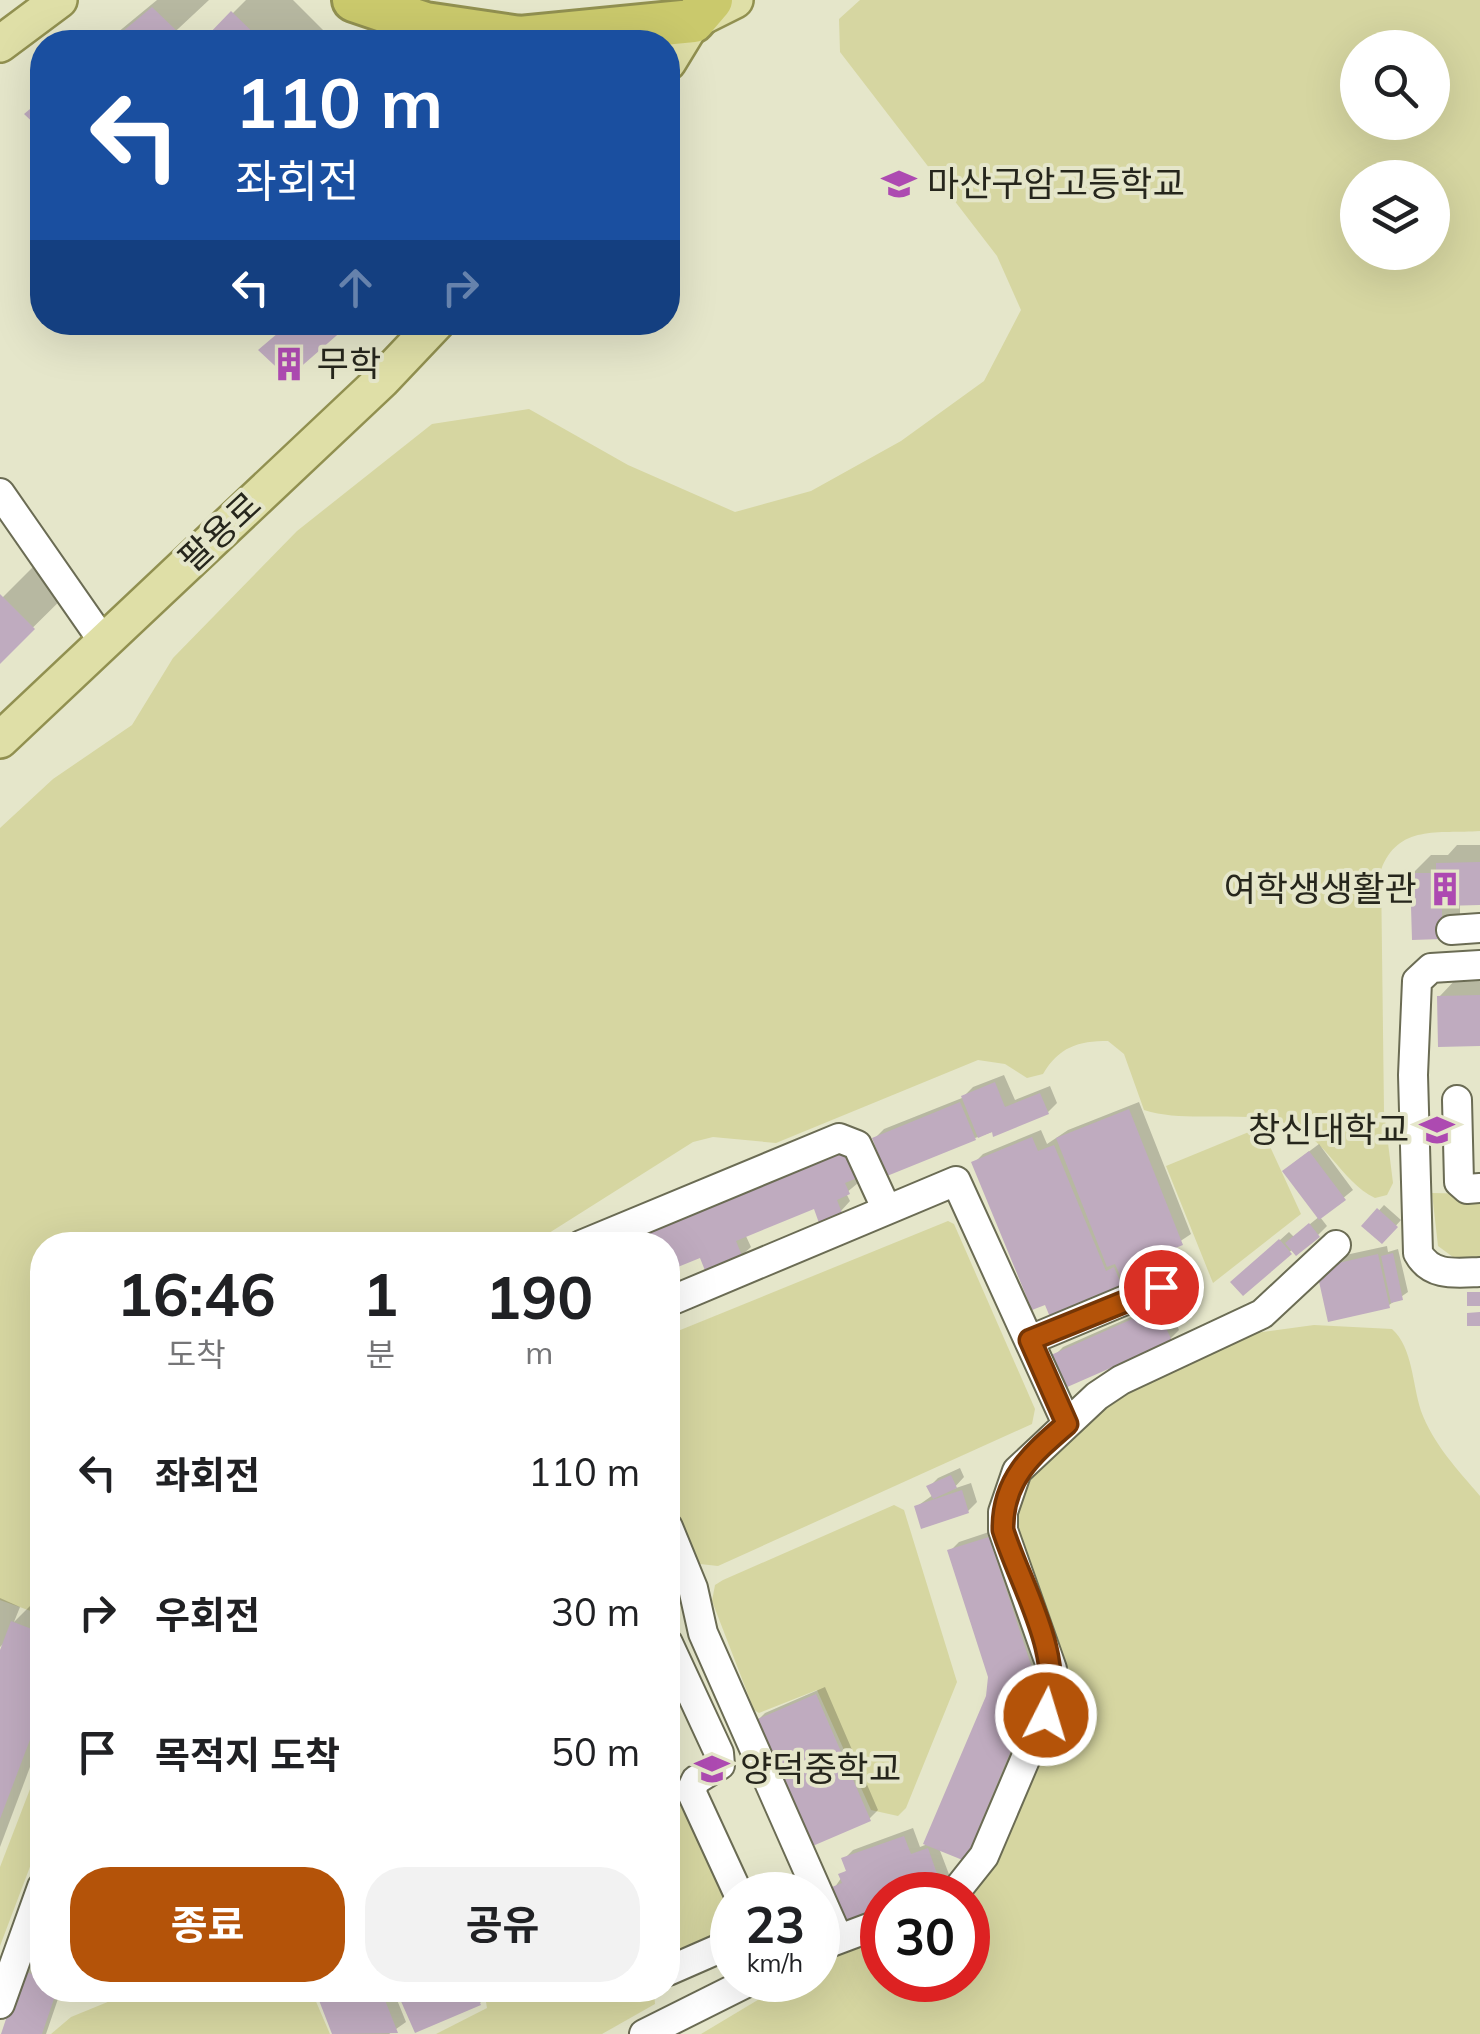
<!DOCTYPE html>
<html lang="ko">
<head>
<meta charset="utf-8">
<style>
  :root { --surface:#fff; --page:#f2f2f2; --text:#202124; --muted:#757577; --accent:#b45309 }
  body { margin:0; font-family:Mulish,"Noto Sans KR",sans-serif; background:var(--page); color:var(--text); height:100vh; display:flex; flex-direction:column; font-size:38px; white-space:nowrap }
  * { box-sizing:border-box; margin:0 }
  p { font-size:32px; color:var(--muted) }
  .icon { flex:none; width:55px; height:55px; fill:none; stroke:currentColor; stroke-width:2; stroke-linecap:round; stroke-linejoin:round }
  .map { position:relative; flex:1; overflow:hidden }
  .panel { position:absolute; left:30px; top:1232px; width:650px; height:770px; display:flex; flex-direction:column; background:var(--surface); border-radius:40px; box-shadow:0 10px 40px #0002 }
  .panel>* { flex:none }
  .top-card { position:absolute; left:30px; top:30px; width:650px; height:305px; border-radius:40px; box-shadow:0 10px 40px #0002; background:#1a4fa0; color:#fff; overflow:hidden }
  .fabs { position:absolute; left:1340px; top:30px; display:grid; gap:20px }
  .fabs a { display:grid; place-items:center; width:110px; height:110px; border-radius:50%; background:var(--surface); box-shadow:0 10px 40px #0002; font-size:50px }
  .speed { position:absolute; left:710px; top:1872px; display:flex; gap:20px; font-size:50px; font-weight:700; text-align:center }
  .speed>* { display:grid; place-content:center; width:130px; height:130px; border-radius:50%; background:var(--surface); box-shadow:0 10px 40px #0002; line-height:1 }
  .speed small { font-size:25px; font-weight:400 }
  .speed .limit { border:15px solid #d22; background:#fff; color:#111 }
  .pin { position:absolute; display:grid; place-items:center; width:85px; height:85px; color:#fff; margin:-42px; border:5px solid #fff; border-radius:50%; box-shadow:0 2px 10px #0007 }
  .me { position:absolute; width:110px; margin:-55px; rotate:5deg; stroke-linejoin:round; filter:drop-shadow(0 0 8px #0008) }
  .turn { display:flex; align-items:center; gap:35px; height:210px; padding:0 40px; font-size:45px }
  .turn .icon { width:130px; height:130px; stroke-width:2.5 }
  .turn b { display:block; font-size:70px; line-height:85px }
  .lanes { display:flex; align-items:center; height:95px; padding:0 40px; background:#0003; justify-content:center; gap:50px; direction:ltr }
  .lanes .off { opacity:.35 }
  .eta { display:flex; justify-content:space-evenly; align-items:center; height:170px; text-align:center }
  .eta b { font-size:60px; font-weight:700; line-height:70px }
  .action { display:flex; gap:20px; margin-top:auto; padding:20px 40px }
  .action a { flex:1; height:115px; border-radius:40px; background:var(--accent); color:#fff; font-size:40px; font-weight:700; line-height:115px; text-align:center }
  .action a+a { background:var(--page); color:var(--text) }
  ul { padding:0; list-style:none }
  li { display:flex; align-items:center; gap:30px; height:140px; padding:0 40px }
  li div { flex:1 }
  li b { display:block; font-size:38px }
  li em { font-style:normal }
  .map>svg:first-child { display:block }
</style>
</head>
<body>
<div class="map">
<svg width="1480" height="2034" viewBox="0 0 1480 2034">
  <rect width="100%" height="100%" fill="#e5e6ca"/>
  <path fill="#d6d6a1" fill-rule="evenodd" d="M860,0H1480V831C1438,834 1398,824 1381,870L1384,1111L1393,1183L1387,1195L1375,1198C1340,1181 1325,1135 1285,1123C1239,1109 1188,1124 1144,1110L1124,1054L1108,1041C1078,1041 1059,1047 1043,1074L1027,1078L1005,1064L978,1060L776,1143L713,1137L693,1142L530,1245H42V1488L30,1503L42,1536V1615L0,1600V828L53,779L132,725L173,658L297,531L432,424L529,409L628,465L735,512L811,491L901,441L984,381L1021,310L997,256L840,52L839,19ZM1358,48H1432V122H1358ZM1358,178H1432V252H1358Z
    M1261,1127L1301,1214L1213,1283L1166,1166Z
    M1432,1193L1480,1194V1260H1457L1438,1246Z
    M948,1221L954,1224L1035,1409L1032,1424L718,1566L700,1564L668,1494V1335Z
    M1314,1325L1392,1329C1413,1348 1412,1384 1421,1411C1433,1444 1458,1470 1480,1496V2034H701L791,1980H818V1964L854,1942L882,1932V1980H968V1896L991,1869L1060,1705L1018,1544L1015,1498L1039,1459L1123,1392L1247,1334Z
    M894,1505L904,1510L957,1682L906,1808L898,1816L871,1810L817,1690L759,1713L754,1710L712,1601L715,1585L723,1580Z
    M42,1758V1835L0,1946V1867Z
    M668,1765L734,1895C724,1947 716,1937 668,1959Z
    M137,1990H311L330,2034H51L71,2017Z
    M484,1990H654L655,2004L602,2034H436L487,2008Z"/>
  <path fill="#0003" d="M157,0H209L164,42H106Z
    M246,0H293L325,32L317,42H213L208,38Z
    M49,551L80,581L0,660V600Z
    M1457,845H1480V903H1460V917L1441,937L1412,874L1431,855H1448Z
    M1458,977H1480V1044L1439,997Z
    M1004,1075L1015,1100L1050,1086L1057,1103L1048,1112L975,1138H875L884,1129L962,1098L973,1087Z
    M1139,1102L1191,1234L1170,1248L1173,1256L1164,1265L1121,1285L974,1163L983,1154L1041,1130L1047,1144L1068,1130Z
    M1319,1144L1353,1190L1320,1217L1327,1226L1318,1235L1293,1249L1243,1293V1273L1289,1232L1294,1237L1320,1216L1295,1162Z
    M855,1176L858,1183L846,1193L850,1201L841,1211L815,1205L745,1234L751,1247L741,1256L701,1255L668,1269V1245Z
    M1384,1205L1401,1220L1382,1241L1365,1226Z
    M1387,1246L1388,1252L1398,1249L1408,1292L1389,1305L1327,1259Z
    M1167,1301L1179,1330L1170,1339L1054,1356L1063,1347Z
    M960,1468L964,1477L953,1489L971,1483L977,1502L968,1511L916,1507L933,1495L929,1487L938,1478Z
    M998,1529L1053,1667L973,1849L964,1858L939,1848L950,1877L941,1886L916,1895H882V1907L847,1920L835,1887L848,1868L844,1859L853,1850L913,1828L920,1847L925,1845L988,1696L991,1677L950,1551L959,1542Z
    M0,1598L20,1607L14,1622L32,1604L42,1607V1735L0,1847V1657L6,1641L0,1647Z
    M825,1687L878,1810L869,1819L756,1722L765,1713Z
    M34,1963L42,1966V1990H61L46,2034H3L24,1972Z
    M317,1990H393L406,2022L389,2034H335Z
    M399,1990H487L489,1994L480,2003Z"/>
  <path fill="#bfabbf" d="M152,7L179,33L168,42H110Z
    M231,11L263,42H209L205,38Z
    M42,99V131L24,114Z
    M291,322H352L288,378L258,350Z
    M0,594L35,629L0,664Z
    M1480,862V905L1442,906V939L1412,940L1410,873H1436V863Z
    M1480,995V1046L1438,1047L1437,996Z
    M995,1082L1005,1107L1040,1093L1049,1114L993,1137L992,1132L978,1138L961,1096Z
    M960,1102L976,1140L887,1176L872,1138Z
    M1129,1109L1183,1245L1160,1254L1165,1267L1124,1284L1115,1264L1107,1267L1056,1138Z
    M1032,1137L1038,1151L1054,1145L1106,1271L1114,1267L1123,1288L1050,1317L1045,1305L1032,1310L971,1162Z
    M850,1147L862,1176L845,1183L850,1194L837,1200L842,1213L819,1223L814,1209L736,1241L743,1258L706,1273L700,1258L668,1271V1245H615Z
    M1309,1151L1346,1200L1319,1220L1282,1171Z
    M1377,1208L1398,1227L1382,1244L1361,1226Z
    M1309,1223L1320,1237L1296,1256L1285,1243Z
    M1279,1239L1292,1254L1243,1296L1230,1282Z
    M1393,1253L1403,1300L1391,1303L1381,1256Z
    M1378,1254L1390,1308L1328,1322L1316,1268Z
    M1467,1292H1480V1306H1467Z
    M1157,1308L1172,1341L1065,1388L1051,1355Z
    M1480,1312V1326H1467V1313Z
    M951,1475L957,1488L933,1499L926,1486Z
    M962,1490L969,1513L921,1529L914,1506Z
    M989,1537L1034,1674L1045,1675L1040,1706L1030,1705L965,1861L923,1844L986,1696L988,1677L947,1550Z
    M11,1621L42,1633V1708L0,1819V1650Z
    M668,1670L682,1706L668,1712Z
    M816,1694L871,1821L808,1848L753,1721Z
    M904,1836L911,1854L928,1848L942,1888L923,1895H882V1910L845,1923L832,1887L842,1883L838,1874L846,1871L841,1858Z
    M22,1971L42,1977V1990H57L42,2034H1Z
    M315,1990H381L398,2033L332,2034Z
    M396,1990H474L481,2005L415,2033Z"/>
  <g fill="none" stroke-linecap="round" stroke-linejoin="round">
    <g stroke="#6b6c54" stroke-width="32">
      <path id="minor" d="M0,493L103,641
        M1451,930L1480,928
        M1480,965L1431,968L1417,981L1413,1075L1418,1253C1431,1277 1456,1273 1480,1272
        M1457,1100L1459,1182L1467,1189L1480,1188
        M581,1245L839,1138L857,1145L886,1208
        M668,1302L956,1181L1067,1424
        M1030,1340L1152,1289H1167L1176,1305
        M668,1527L693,1588L703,1633L838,1938
        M668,1643L719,1753L720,1765L696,1780L691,1791L739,1895
        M953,1895L984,1856L1053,1694L1052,1669L1003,1530V1512L1017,1471L1097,1396L1121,1380L1262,1314L1336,1245
        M818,1947L882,1923
        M668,1971L732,1943
        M0,2004L42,1887
        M644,2034L752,1980"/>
    </g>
    <g stroke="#919050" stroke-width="40">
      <path id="major" d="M0,44L59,0
        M668,62L693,21L735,0
        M0,740L382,380L437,322"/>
    </g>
    <g stroke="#919050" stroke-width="48">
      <path id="highway" d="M354,0L425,24L520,38L693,21L711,0"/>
    </g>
    <use href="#minor" stroke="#fff" stroke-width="28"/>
    <use href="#major" stroke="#dfdfa7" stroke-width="35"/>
    <use href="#highway" stroke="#cac96c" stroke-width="42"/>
  </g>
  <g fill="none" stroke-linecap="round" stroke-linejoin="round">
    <g stroke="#753606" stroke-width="25">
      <path id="route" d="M1046,1715C1065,1656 1021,1587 1003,1530C1002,1480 1031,1455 1067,1424L1030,1340L1161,1287"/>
    </g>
    <use href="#route" stroke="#b45309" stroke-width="18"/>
  </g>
  <defs>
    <g id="school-bare" transform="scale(2.7)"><path d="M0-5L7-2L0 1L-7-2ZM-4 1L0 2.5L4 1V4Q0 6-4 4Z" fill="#ad4ab1" stroke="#e5e6ca" stroke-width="2.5" paint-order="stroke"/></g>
    <g id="building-bare" transform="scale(2.7)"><path d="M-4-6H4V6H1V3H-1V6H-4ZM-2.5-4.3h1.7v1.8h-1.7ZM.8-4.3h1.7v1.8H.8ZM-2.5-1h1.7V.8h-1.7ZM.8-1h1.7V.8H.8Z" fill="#ad4ab1" stroke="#e5e6ca" stroke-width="2.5" paint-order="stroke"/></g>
    <g id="university-bare" transform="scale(2.7)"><path d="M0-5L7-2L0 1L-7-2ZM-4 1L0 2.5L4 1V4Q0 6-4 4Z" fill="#ad4ab1" stroke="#e5e6ca" stroke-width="2.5" paint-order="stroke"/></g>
  </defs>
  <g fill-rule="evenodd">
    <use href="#school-bare" x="899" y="184"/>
    <use href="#building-bare" x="289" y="364"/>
    <use href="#building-bare" x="1445" y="889"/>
    <use href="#university-bare" x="1437" y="1130"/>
    <use href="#school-bare" x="712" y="1769"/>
  </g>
  <g text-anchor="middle" stroke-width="8" stroke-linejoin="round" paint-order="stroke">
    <g font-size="35" fill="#26261c" stroke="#e5e6ca" text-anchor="start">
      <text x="927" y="196">마산구암고등학교</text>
      <text x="317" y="376">무학</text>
      <text x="1417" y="901" text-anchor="end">여학생생활관</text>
      <text x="1409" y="1142" text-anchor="end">창신대학교</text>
      <text x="740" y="1781">양덕중학교</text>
    </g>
    <g font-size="35" fill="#26261c" stroke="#e5e6ca">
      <text transform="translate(220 532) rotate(-43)" y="12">팔용로</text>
    </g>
  </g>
</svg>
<div class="fabs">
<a><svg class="icon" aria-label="search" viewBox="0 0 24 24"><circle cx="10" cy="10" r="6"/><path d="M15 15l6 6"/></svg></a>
<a><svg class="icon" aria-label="layers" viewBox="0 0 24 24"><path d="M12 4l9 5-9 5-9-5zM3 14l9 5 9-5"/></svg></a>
</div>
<div class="speed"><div>23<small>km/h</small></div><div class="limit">30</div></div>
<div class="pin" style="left:1161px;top:1287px;background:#d93025"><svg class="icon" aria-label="arrive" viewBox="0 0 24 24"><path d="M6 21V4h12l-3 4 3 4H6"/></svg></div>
<svg class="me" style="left:1046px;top:1715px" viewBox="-20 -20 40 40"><circle r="17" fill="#b45309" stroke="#fff" stroke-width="3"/><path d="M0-11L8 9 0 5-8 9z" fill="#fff"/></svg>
<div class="top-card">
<div class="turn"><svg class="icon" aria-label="left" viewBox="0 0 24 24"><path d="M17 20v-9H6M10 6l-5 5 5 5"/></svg><div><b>110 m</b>좌회전</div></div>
<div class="lanes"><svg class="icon" aria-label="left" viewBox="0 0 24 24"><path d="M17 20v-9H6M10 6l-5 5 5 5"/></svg><svg class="icon off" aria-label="ahead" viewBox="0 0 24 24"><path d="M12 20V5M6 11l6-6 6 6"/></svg><svg class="icon off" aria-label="right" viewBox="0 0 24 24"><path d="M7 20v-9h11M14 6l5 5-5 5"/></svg></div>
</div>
<section class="panel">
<div class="eta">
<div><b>16:46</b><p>도착</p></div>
<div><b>1</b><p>분</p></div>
<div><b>190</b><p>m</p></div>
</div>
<ul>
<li><svg class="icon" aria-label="left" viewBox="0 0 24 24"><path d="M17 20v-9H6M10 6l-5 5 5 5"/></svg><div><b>좌회전</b></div><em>110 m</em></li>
<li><svg class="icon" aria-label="right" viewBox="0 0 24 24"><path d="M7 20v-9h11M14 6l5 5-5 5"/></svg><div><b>우회전</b></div><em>30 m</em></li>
<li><svg class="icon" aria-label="arrive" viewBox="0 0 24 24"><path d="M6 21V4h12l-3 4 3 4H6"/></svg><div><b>목적지 도착</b></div><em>50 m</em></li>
</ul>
<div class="action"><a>종료</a><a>공유</a></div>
</section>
</div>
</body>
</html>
